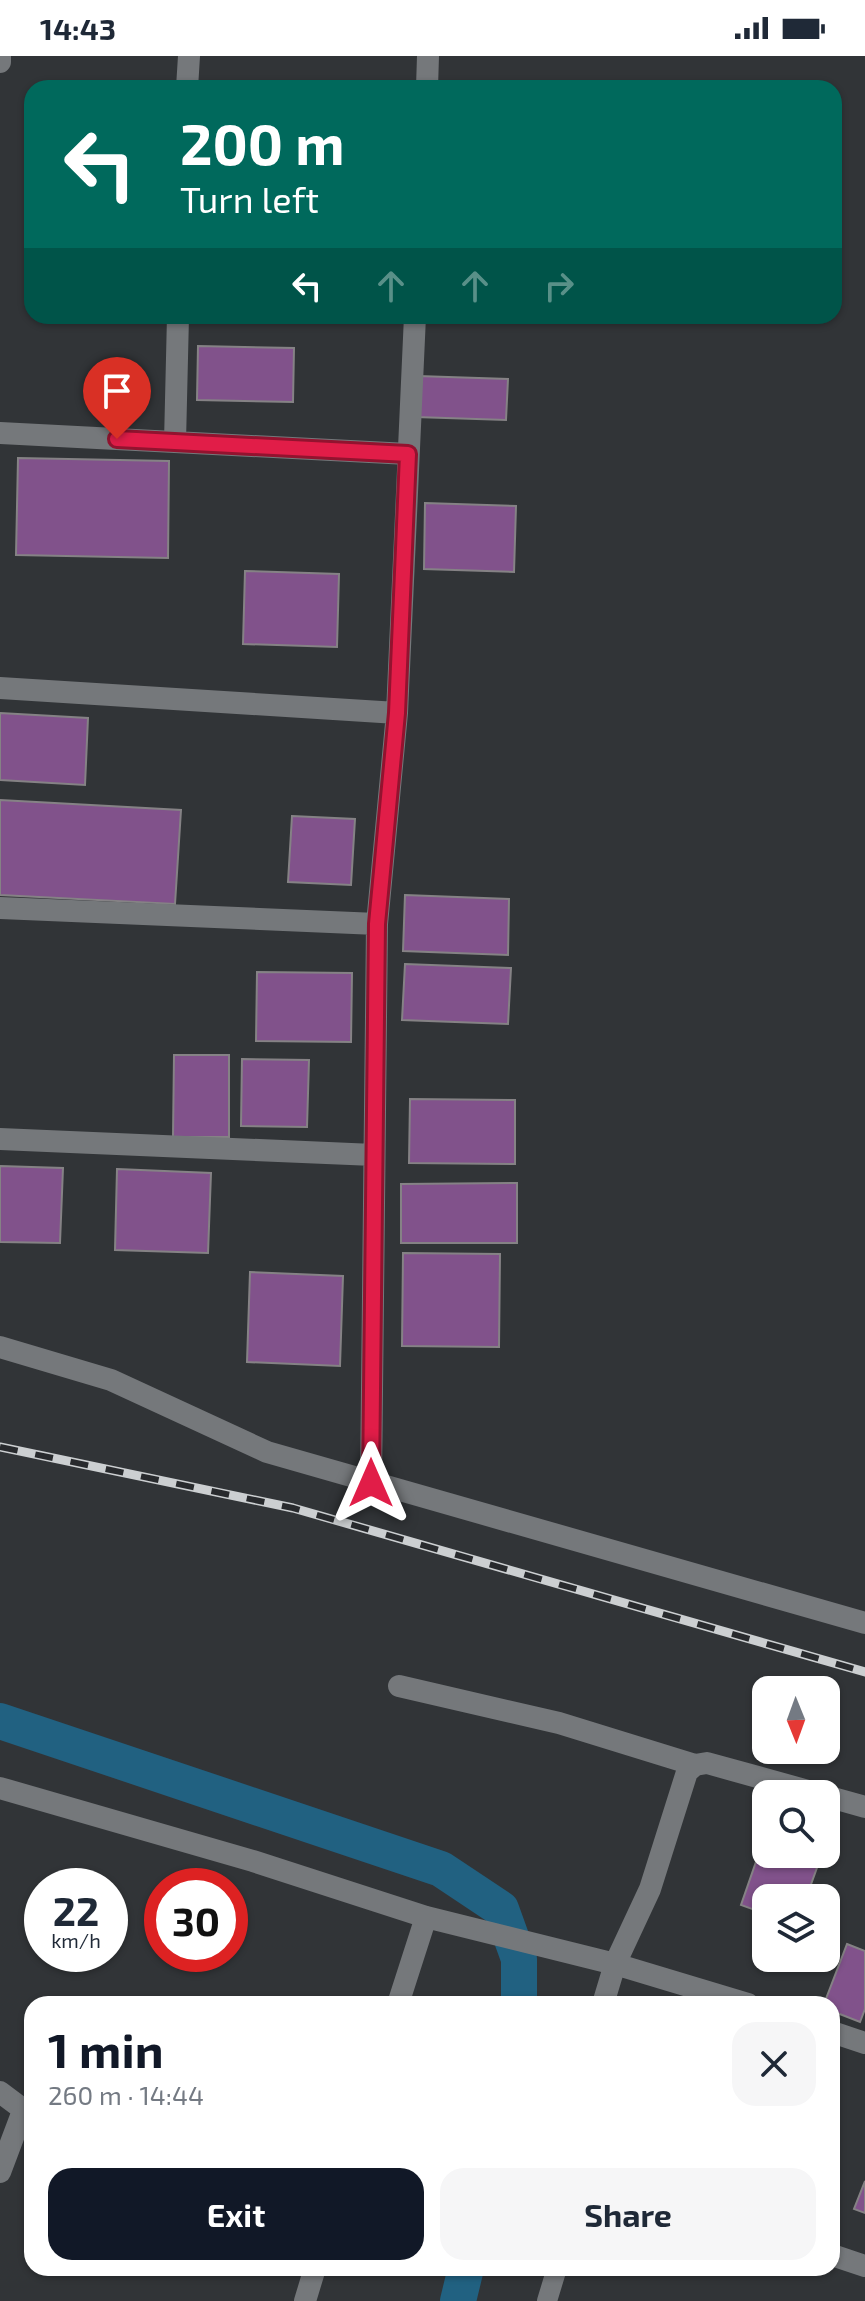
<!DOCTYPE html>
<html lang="en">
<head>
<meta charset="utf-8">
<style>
  :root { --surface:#fff; --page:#f6f6f7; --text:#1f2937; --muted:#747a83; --accent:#111827 }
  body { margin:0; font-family:"Exo 2",sans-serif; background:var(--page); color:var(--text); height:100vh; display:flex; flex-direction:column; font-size:30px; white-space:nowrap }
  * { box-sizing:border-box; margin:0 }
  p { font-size:26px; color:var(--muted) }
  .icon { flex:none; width:44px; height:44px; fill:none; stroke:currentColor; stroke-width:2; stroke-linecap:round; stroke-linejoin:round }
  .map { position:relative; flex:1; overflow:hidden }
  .side { position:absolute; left:24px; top:1940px; width:816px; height:280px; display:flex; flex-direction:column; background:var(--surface); border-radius:24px; box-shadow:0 2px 6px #0004 }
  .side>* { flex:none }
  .top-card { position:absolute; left:24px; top:24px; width:818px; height:244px; border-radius:24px; box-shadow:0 2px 6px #0004; background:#00695c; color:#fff; overflow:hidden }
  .needle { width:52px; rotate:179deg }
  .fabs { position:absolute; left:752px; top:1620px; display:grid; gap:16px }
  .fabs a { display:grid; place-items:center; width:88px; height:88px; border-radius:16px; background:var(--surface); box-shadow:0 2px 6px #0004; font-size:40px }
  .speed { position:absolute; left:24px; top:1812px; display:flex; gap:16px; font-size:40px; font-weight:700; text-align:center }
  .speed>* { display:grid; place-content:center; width:104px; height:104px; border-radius:50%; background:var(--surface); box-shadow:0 2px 6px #0004; line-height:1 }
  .speed small { font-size:20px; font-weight:400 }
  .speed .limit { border:12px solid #d22; background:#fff; color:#111 }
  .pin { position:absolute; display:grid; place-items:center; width:68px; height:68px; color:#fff; margin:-82px -34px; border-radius:50% 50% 50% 0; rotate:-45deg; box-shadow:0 0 8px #0007 }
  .pin .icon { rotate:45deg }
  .me { position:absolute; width:88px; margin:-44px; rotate:0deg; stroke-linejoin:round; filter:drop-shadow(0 0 6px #0008) }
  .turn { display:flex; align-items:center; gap:28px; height:168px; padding:0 24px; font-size:36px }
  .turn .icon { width:104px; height:104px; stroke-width:2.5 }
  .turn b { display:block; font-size:56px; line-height:68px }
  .lanes { display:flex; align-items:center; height:76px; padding:0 24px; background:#0003; justify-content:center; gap:40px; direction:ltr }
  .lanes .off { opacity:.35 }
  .round { display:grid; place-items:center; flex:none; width:84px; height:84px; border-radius:24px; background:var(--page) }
  .overview { display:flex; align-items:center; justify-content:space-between; height:136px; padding:0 24px }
  h1 { font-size:48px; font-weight:700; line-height:60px; color:var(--accent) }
  .action { display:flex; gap:16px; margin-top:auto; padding:16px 24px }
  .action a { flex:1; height:92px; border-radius:24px; background:var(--accent); color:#fff; font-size:32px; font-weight:700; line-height:92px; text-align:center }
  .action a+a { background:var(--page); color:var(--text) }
  .status { display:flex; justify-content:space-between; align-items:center; height:56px; padding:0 40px; background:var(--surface); direction:ltr }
  .status svg { height:22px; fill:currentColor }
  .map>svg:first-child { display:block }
</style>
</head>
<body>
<div class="status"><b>14:43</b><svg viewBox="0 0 49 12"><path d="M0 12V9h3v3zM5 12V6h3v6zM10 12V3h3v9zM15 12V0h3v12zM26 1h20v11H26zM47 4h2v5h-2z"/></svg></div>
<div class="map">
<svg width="865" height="2245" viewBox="0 0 865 2245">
  <rect width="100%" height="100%" fill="#313437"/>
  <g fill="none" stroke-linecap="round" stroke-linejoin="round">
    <path stroke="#216181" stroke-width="36" d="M0,1665L441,1813L501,1853L519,1903V1948
      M458,2245L466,2212"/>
  </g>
  <path fill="#81528b" stroke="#858285" stroke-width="2" d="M215,29L314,32H214Z
    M248,260H373V265L248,263Z
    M198,290L294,292L293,346L197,344Z
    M418,320L508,323L506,364L416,361Z
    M18,402L169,405L168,502L16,499Z
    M425,447L516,450L514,516L424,513Z
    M245,515L339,518L337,591L243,588Z
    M0,657L88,662L85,729L0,724Z
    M0,744L181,754L175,848L0,839Z
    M292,760L355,763L351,829L288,826Z
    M405,839L509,843L508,899L403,895Z
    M405,908L511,912L508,968L402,964Z
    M257,916L352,917L351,986L256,985Z
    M174,999H229V1081H173Z
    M242,1003L309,1004L307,1071L241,1070Z
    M410,1043L515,1044V1108L409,1107Z
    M0,1110L63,1112L60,1187L0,1186Z
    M117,1113L211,1117L208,1197L115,1194Z
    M517,1127V1187H401V1128Z
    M403,1197L500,1198L499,1291L402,1290Z
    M250,1216L343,1220L340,1310L247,1306Z
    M766,1777V1798H822L806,1842H766V1858L741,1849Z
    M847,1888L865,1895V1953L860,1966L832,1955V1948H824Z
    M865,2125V2157L854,2153Z"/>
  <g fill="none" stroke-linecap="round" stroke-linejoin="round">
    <path stroke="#75787b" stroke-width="20" d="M547,2245L557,2212"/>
    <path stroke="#75787b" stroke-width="22" d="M0,6V0
      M187,32L189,0
      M427,32L428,0
      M0,377L408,398
      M175,386L178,260
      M0,632L397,657
      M0,852L377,868
      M0,1083L374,1099
      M0,1291L111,1324L267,1396L865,1567
      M371,1427L377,868L397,657L415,260
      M399,1630L559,1667L695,1709
      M0,1732L253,1805L426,1861L615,1908L650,1833L687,1716L695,1709L707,1707L819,1738
      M826,1740L865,1751
      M398,1948L426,1861
      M603,1948L615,1908L748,1948
      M832,1976L865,1987
      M0,2036L32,2060
      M0,2116L23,2055
      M832,2199L865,2210
      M305,2245L315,2212"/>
    <g stroke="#cccfd1" stroke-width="9">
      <path id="rail" d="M0,1391L293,1452L865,1616"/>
    </g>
    <use href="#rail" stroke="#282a2d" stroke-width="6" stroke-dasharray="18" stroke-linecap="butt"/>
  </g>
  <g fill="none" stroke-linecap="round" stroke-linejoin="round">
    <g stroke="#92132f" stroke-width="20">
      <path id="route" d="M117,383L408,398L397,657L377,868L371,1427"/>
    </g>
    <use href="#route" stroke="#e11d48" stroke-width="14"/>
  </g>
</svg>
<div class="fabs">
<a><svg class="needle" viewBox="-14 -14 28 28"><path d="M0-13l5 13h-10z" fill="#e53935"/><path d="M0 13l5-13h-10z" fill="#747a83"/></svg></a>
<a><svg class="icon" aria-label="search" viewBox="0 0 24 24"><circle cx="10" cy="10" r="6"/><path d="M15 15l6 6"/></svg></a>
<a><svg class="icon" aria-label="layers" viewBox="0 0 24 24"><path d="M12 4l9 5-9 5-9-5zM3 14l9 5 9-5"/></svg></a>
</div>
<div class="speed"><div>22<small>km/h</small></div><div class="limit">30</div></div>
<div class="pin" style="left:117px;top:383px;background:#d93025"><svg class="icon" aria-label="arrive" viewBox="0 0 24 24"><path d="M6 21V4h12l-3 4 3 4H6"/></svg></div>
<svg class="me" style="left:371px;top:1427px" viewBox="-20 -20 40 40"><path d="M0-17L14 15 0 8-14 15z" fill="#e11d48" stroke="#fff" stroke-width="4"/></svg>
<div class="top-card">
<div class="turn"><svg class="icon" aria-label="left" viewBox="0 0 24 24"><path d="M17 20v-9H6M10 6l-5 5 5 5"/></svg><div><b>200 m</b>Turn left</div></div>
<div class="lanes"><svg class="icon" aria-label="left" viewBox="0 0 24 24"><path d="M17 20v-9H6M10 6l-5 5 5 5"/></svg><svg class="icon off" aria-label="ahead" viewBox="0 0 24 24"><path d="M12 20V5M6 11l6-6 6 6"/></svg><svg class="icon off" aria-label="ahead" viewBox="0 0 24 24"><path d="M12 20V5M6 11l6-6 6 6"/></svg><svg class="icon off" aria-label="right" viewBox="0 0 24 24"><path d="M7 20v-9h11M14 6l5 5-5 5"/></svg></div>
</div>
<section class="side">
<div class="overview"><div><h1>1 min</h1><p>260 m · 14:44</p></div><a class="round"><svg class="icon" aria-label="close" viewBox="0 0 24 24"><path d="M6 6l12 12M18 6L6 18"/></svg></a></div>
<div class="action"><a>Exit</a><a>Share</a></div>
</section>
</div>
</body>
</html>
